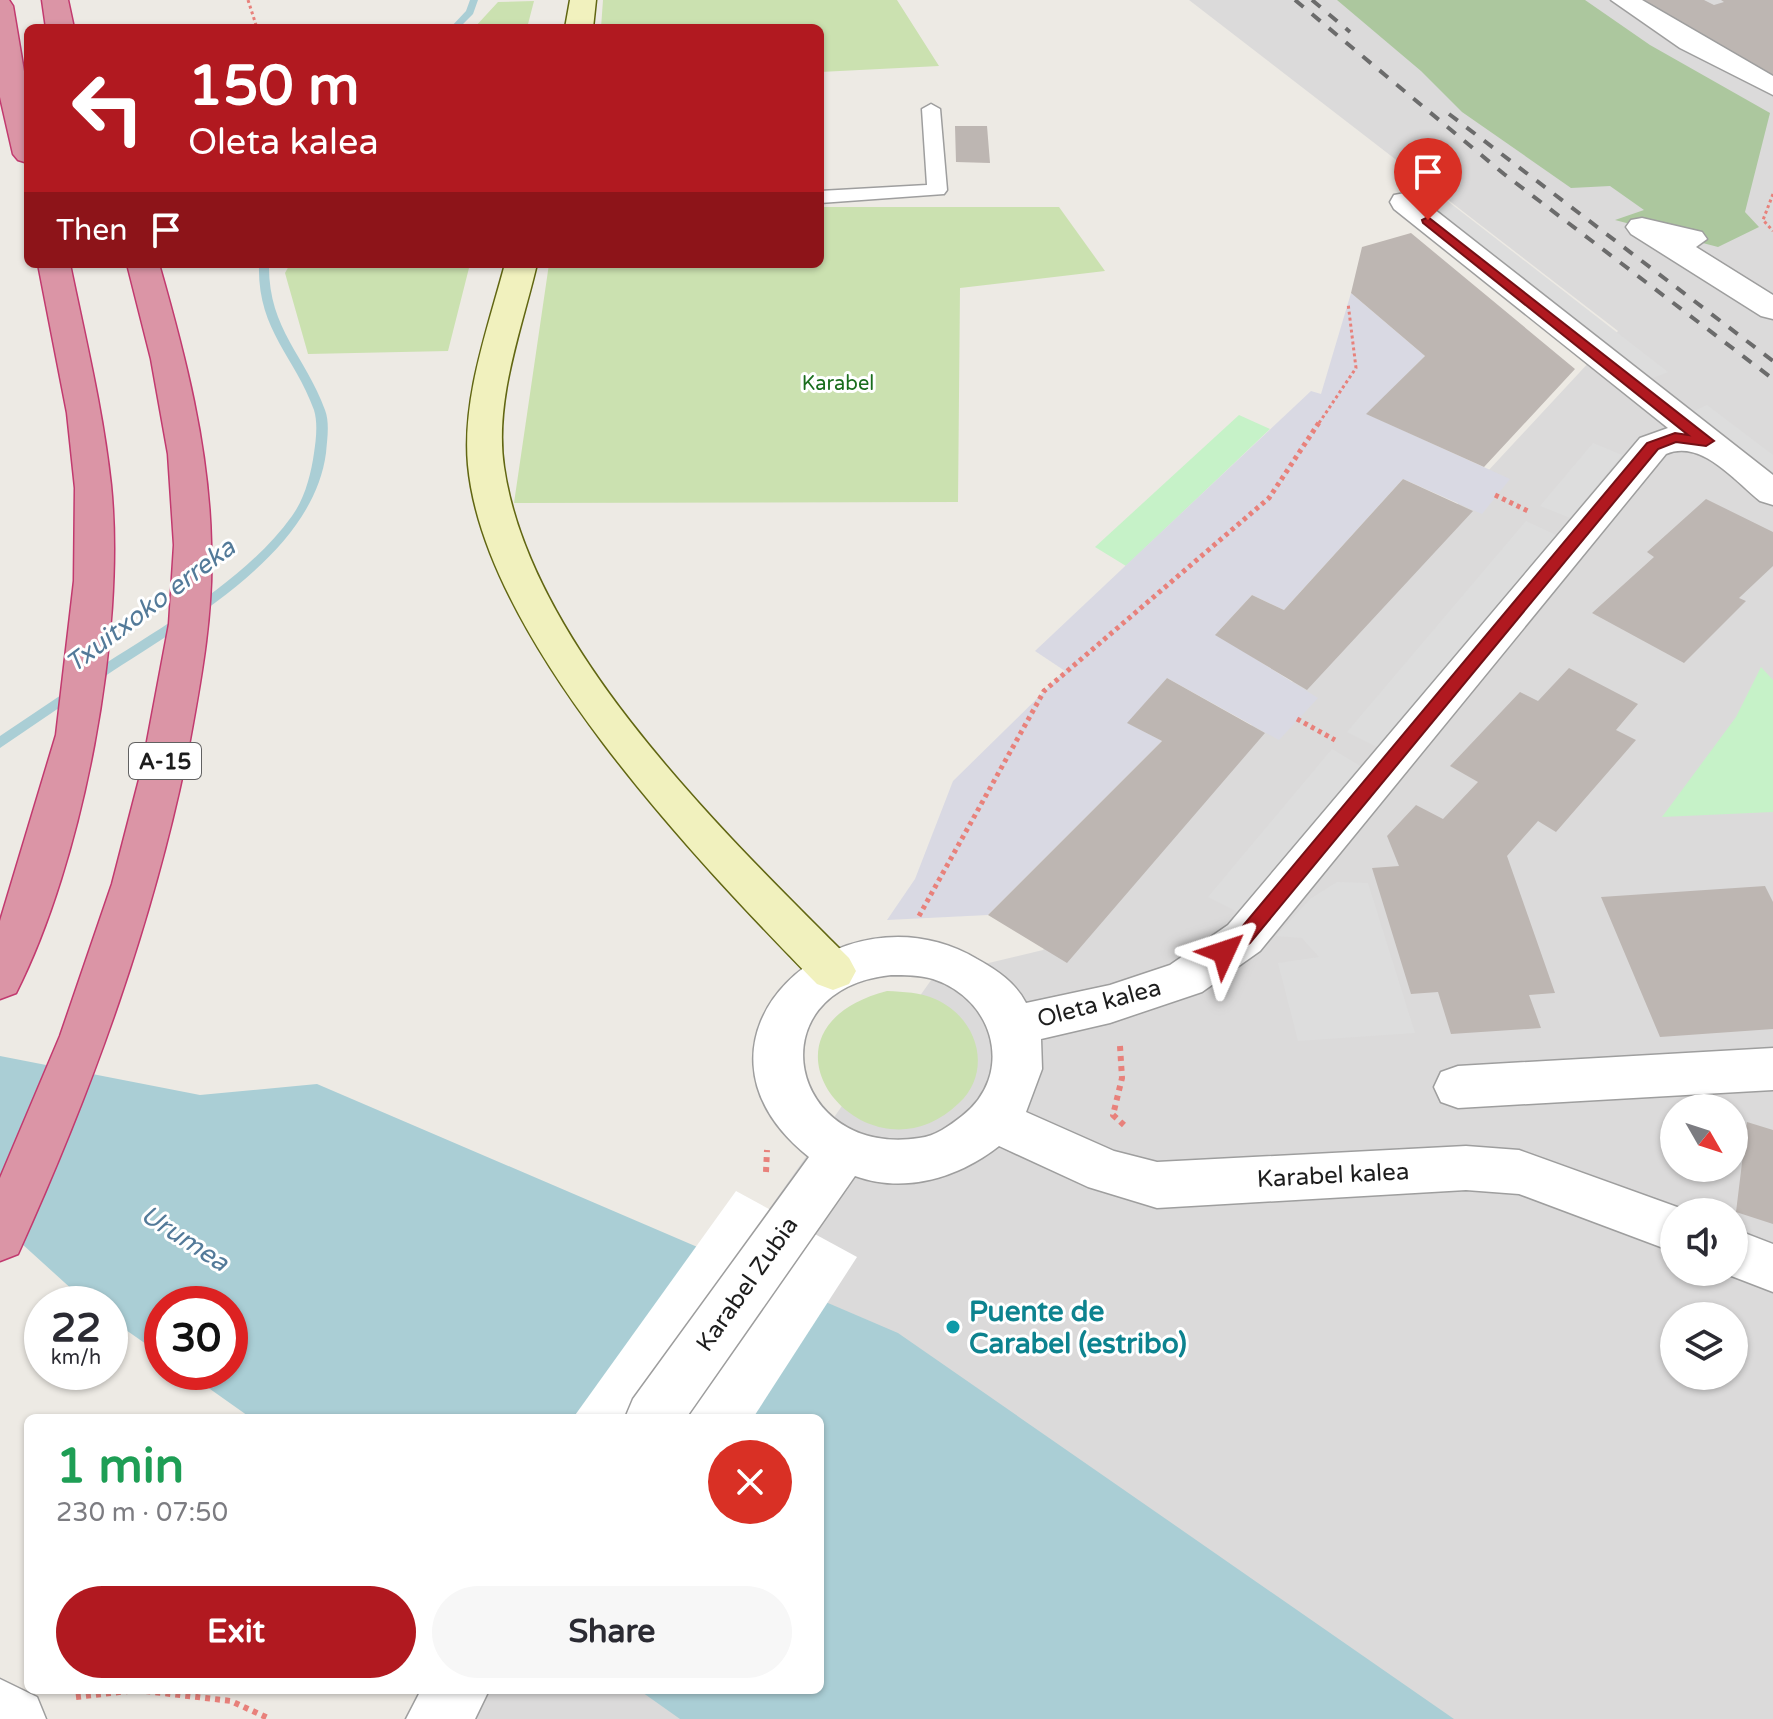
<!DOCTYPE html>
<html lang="en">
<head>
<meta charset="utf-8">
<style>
  :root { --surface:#fff; --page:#f7f7f7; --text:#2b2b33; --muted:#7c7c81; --accent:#b11920 }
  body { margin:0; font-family:"Varela Round",sans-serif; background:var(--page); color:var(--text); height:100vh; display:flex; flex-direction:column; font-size:30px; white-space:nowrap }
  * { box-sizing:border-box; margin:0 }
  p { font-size:26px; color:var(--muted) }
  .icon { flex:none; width:44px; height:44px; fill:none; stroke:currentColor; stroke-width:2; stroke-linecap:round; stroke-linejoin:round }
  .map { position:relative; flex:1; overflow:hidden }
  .panel { position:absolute; left:24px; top:1414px; width:800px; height:280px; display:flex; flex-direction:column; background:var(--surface); border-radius:12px; box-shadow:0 2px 6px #0004 }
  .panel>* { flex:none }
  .banner { position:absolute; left:24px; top:24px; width:800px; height:244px; border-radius:12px; box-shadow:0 2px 6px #0004; background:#b11920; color:#fff; overflow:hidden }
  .needle { width:52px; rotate:129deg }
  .buttons { position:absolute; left:1660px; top:1094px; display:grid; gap:16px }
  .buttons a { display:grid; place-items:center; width:88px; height:88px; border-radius:50%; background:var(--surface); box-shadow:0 2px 6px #0004; font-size:40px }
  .speed { position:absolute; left:24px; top:1286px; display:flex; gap:16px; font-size:40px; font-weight:700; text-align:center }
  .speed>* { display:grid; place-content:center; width:104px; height:104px; border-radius:50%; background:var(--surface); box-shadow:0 2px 6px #0004; line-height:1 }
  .speed small { font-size:20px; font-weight:400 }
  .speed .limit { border:12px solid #d22; background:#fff; color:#111 }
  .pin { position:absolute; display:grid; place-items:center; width:68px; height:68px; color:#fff; margin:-82px -34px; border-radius:50% 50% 50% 0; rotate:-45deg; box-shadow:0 0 8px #0007 }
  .pin .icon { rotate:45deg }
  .me { position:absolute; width:88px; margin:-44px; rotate:48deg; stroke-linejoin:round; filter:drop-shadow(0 0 6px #0008) }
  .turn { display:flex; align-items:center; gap:28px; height:168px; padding:0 32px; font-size:36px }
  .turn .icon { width:104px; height:104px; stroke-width:2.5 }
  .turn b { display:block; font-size:56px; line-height:68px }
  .then { display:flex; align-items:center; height:76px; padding:0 32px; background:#0003; gap:16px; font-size:30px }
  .round { display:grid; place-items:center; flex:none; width:84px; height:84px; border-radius:42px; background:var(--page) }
  .overview { display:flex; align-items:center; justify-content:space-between; height:136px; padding:0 32px }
  h1 { font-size:48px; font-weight:700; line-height:60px; color:#1e9e55 }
  .primary-button { display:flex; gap:16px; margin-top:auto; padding:16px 32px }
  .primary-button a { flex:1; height:92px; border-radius:48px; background:var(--accent); color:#fff; font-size:32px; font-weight:700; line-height:92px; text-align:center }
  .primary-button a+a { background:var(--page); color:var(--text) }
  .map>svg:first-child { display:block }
</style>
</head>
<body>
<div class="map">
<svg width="1773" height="1719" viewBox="0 0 1773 1719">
  <rect width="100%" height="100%" fill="#edeae4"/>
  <path fill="#dbdada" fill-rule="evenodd" d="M1189,0H1773V1719H408L429,1690H820V1418H621L934,976L1043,950L1618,331ZM1674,1108H1734V1168H1674ZM1674,1212H1734V1272H1674ZM1674,1316H1734V1376H1674Z"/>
  <path fill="#cbe1b0" d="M603,0H897L939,66L820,72V28H601Z
    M534,1L527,28H474L498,2Z
    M820,207H1059L1105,271L960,288L958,502L514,503L549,264H820Z
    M290,264H470L448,351L308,354L285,273Z
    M887,991C904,992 920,992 935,999C977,1017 994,1070 959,1103C868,1192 735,1031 887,991Z"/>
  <path fill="#acc79e" d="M1337,0H1585L1650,45L1770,113L1745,212L1759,227L1718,247L1615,220L1644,210L1610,186L1571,188L1462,112L1421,71Z"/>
  <path fill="#c6f2c8" d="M1239,415L1270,429L1126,566L1095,547Z
    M1761,667L1773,680V812L1662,817L1736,717Z"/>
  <path fill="#ddd" d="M1423,182L1668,372L1650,379L1403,188Z
    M1707,405L1773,455V478L1690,413Z
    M1593,443L1622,455L1570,518L1540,506Z
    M1526,521L1556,535L1381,749L1347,732Z
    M1332,749L1362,767L1244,915L1208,897Z
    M1337,882L1368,883L1415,1033L1298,1041L1278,963L1319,957L1302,938L1276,936L1310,899Z"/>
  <path fill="#d9d9e3" d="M1351,293L1425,356L1367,414L1510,479L1482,514L1403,479L1284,610L1252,595L1216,634L1318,698L1279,740L1167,678L1128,723L1162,741L988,915L887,920L915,879L953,781L1065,671L1035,651L1311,391L1321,394Z"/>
  <path fill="#aaced5" d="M0,1056L200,1095L317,1084L898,1333L1454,1719H680L639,1690H820V1418H251L186,1372H230V1304H162V1355L110,1319V1304L86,1302L0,1224Z"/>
  <path fill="#fff" d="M736,1191L857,1257L753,1418H573Z"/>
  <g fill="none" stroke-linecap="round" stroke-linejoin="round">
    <path fill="#aaced5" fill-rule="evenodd" d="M470,0H478L473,14L459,28H450L466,11Z
      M259,264H269C268,329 305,355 325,410C330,423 327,440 326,453C312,559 175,628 95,683H85L84,680L85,677C154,631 243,584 292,516C305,498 311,474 314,453C316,440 318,423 314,410C294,355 257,330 259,264Z
      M73,687L78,689L79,692L78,695L0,748V736Z"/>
  </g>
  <path fill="#bdb6b2" d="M1644,0H1704L1714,5L1724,2L1721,0H1773V77L1698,36Z
    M955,126H987L990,163L956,162Z
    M1411,233L1575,369L1484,467L1366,414L1425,356L1351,293L1362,247Z
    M1403,479L1473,511L1307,690L1215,635L1252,595L1284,610Z
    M1706,499L1773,532V566L1739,598L1746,601L1684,663L1592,613L1654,557L1647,552Z
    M1569,668L1638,704L1616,730L1636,740L1556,832L1538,821L1507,856L1555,993L1529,995L1541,1028L1451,1034L1438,992L1411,994L1372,868L1399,866L1387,836L1416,805L1443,819L1478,782L1450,766L1520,692L1538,701Z
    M1167,678L1265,733L1067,963L988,915L1162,741L1127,723Z
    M1765,886L1773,902V1029L1660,1037L1601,897Z
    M1747,1122L1773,1130V1224L1736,1212Z"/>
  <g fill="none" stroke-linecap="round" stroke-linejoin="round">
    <g stroke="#9e9e9e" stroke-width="3">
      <path id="lane" d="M931,104L940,109L947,190L944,194L820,203V191L927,185L922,109Z"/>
    </g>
    <g stroke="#9e9e9e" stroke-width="3">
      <path id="street" d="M1611,0H1642L1773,76V95L1680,48Z
        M1405,193L1416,195L1773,475V505L1760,501C1734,480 1701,439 1666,454L1260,951L1202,992L1110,1023L1041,1039L1042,1069L1026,1112L1114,1151L1157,1162L1466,1146L1519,1150L1691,1212H1674V1252L1519,1194L1466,1190L1157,1208L1088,1187L999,1146C958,1178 905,1194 855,1176L686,1418H625L633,1399L809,1157C661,1039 840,878 977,959C997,970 1016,983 1026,1003L1110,985L1170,965L1228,925L1640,438L1668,428L1394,209L1390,202L1394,195ZM891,975C905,975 920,975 933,979C995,999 1015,1075 962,1116C949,1126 936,1136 919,1138C789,1158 753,990 891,975Z
        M1642,218L1702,232L1707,239L1696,247L1773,295V319L1761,316L1631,234L1626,227L1631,220Z
        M1773,1048V1090L1458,1108L1441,1102L1434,1087L1441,1072L1458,1066Z
        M1734,1229L1773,1244V1292L1721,1272H1734Z
        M0,1679L37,1697L46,1719H0Z
        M421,1690H489L475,1719H406Z"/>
    </g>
    <g stroke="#616612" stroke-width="3">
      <path id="secondary" d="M570,0H596L593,28H565Z
        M505,264H537C522,328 494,400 504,467C530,647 725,834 849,958L856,971L849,984L833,990L817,984C698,862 484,639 468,465C462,398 488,328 505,264Z"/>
    </g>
    <g stroke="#c23a6f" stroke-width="3">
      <path id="highway" d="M0,0H9L13,6L28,95V163L18,160L13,154L0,97Z
        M42,0H68L74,28H46Z
        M38,264H70C85,337 103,410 111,485C126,632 83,861 16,993L0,999V921L56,735L74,581L75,488L67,413Z
        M127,264H159C185,355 209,447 211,542C214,608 202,675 190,740C155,918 93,1088 18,1254L0,1261V1178L60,1036L112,884L142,768L169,624L174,545L168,454L151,359Z"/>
    </g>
    <path stroke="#e8817b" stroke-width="3" stroke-dasharray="3 3" stroke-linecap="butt" d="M248,0L257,28
      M1773,194L1763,220L1773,231
      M1319,423L1356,368L1348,303"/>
    <path stroke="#e8817b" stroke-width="5" stroke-dasharray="4 4" stroke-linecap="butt" d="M1495,495L1530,512
      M1297,719L1335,740
      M919,916L1044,691L1269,498L1320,421"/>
    <path stroke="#e8817b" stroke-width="6" stroke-dasharray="5 5" stroke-linecap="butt" d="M1120,1046L1122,1078L1113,1115L1125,1126
      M766,1172L767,1150
      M76,1697L137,1690L231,1701L270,1719"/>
    <use href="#lane" fill="#fff" fill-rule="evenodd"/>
    <use href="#street" fill="#fff" fill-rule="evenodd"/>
    <use href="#secondary" fill="#f1f1be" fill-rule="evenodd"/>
    <use href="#highway" fill="#db95a6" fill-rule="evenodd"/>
    <path stroke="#6b6b6b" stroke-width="4" stroke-dasharray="11 11" stroke-linecap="butt" d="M1295,0L1504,174L1773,379
      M1312,0L1350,32
      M1449,114L1773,361"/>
  </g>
  <path fill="#b11920" stroke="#731015" stroke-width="2" d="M1428,217L1714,441L1706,446L1676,442L1658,449L1250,943L1224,959L1215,952L1237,933L1647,443L1675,433L1688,435L1423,223L1422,220Z"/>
  <circle fill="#0f9aa8" stroke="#fff" stroke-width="3" cx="953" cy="1327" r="8"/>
  <g text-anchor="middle" stroke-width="6" stroke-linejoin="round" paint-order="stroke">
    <g font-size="20" fill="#196d1c" stroke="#fff">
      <text x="838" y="390">Karabel</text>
    </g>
    <rect fill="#fff" stroke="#616161" stroke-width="2" x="129" y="743" width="72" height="36" rx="6"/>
    <g font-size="22" font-weight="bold" fill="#1d1d1d">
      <text x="165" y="769">A-15</text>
    </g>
    <g font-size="24" fill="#1d1d1d" stroke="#fff">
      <text transform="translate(1099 1003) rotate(-15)" y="8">Oleta kalea</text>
      <text transform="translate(1333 1175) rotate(-3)" y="8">Karabel kalea</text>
      <text transform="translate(747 1284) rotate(-55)" y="8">Karabel Zubia</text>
    </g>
    <g font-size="26" font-style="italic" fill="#537a99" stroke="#fff">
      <text transform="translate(150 605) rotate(-37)" y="9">Txuitxoko erreka</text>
      <text transform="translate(185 1238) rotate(33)" y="9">Urumea</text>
    </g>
    <g font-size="28" font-weight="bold" fill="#0d838f" stroke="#fff" text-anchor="start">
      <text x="969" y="1321">Puente de<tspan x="969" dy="32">Carabel (estribo)</tspan></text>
    </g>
  </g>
</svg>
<div class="buttons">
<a><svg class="needle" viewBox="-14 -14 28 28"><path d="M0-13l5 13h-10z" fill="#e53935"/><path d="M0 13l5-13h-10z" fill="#7c7c81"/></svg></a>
<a><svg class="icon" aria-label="sound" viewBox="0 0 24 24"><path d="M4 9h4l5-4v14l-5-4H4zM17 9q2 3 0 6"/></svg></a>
<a><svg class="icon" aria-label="layers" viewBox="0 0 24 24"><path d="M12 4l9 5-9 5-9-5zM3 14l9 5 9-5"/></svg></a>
</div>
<div class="speed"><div>22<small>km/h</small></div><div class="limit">30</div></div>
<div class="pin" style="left:1428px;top:220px;background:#d93025"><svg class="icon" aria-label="arrive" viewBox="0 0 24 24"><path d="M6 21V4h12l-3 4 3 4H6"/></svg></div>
<svg class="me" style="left:1224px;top:952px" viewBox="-20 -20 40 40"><path d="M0-17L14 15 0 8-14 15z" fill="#b11920" stroke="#fff" stroke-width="4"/></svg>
<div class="banner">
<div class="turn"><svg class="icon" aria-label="left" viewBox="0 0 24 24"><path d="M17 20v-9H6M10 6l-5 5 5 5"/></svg><div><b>150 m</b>Oleta kalea</div></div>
<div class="then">Then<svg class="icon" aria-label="arrive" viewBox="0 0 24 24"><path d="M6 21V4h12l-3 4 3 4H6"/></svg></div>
</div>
<section class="panel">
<div class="overview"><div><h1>1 min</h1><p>230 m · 07:50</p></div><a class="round" style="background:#d93025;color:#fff"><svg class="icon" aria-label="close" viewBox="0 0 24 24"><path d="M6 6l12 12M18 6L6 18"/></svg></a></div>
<div class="primary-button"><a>Exit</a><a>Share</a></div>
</section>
</div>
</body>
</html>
